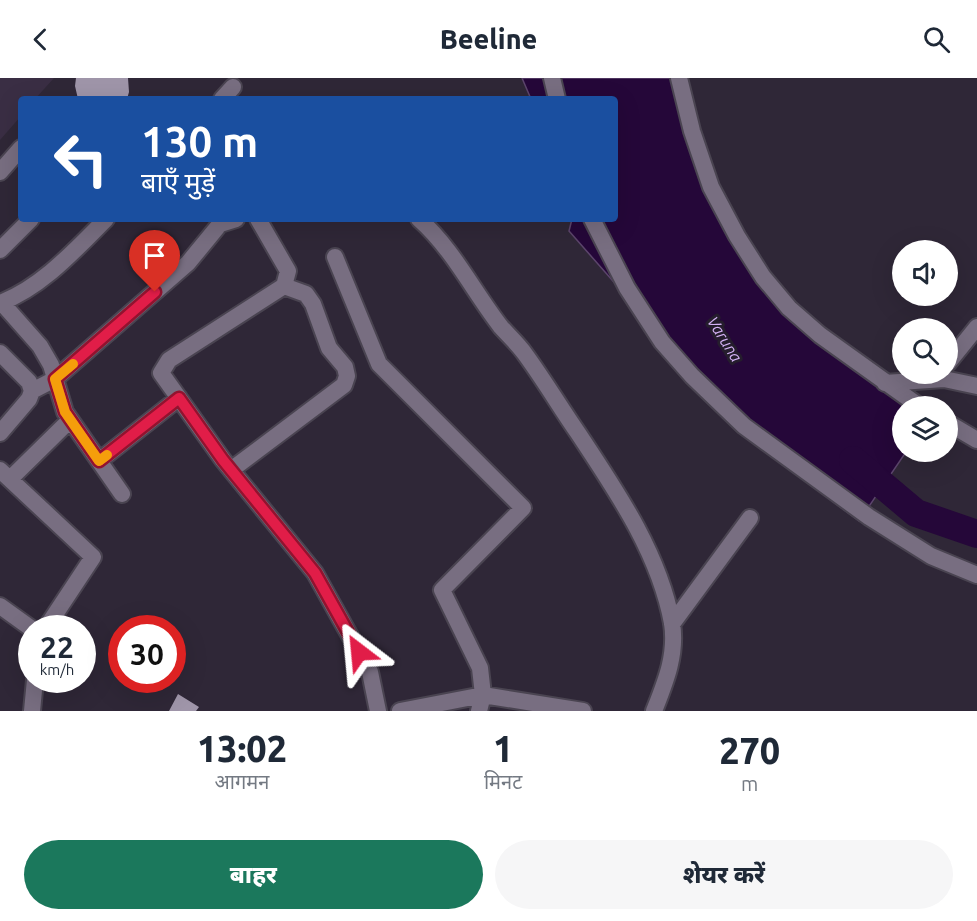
<!DOCTYPE html>
<html lang="hi">
<head>
<meta charset="utf-8">
<style>
  :root { --surface:#fff; --page:#f6f6f7; --text:#1f2937; --muted:#747a83; --accent:#1b785c }
  body { margin:0; font-family:Ubuntu,"Noto Sans Devanagari",sans-serif; background:var(--page); color:var(--text); height:100vh; display:flex; flex-direction:column; font-size:22px; white-space:nowrap }
  * { box-sizing:border-box; margin:0 }
  p { font-size:20px; color:var(--muted) }
  .icon { flex:none; width:33px; height:33px; fill:none; stroke:currentColor; stroke-width:2; stroke-linecap:round; stroke-linejoin:round }
  .map { position:relative; height:633px; overflow:hidden }
  .details { display:flex; flex-direction:column; background:var(--surface); flex:1 }
  .details>* { flex:none }
  .banner { position:absolute; left:18px; top:18px; width:600px; height:126px; border-radius:6px; box-shadow:0 6px 24px #0002; background:#1a4fa0; color:#fff; overflow:hidden }
  .tools { position:absolute; left:892px; top:162px; display:grid; gap:12px }
  .tools a { display:grid; place-items:center; width:66px; height:66px; border-radius:50%; background:var(--surface); box-shadow:0 6px 24px #0002; font-size:30px }
  .speed { position:absolute; left:18px; top:537px; display:flex; gap:12px; font-size:30px; font-weight:700; text-align:center }
  .speed>* { display:grid; place-content:center; width:78px; height:78px; border-radius:50%; background:var(--surface); box-shadow:0 6px 24px #0002; line-height:1 }
  .speed small { font-size:15px; font-weight:400 }
  .speed .limit { border:9px solid #d22; background:#fff; color:#111 }
  .pin { position:absolute; display:grid; place-items:center; width:51px; height:51px; color:#fff; margin:-62px -26px; border-radius:50% 50% 50% 0; rotate:-45deg; box-shadow:0 0 6px #0007 }
  .pin .icon { rotate:45deg }
  .me { position:absolute; width:66px; margin:-33px; rotate:331deg; stroke-linejoin:round; filter:drop-shadow(0 0 4px #0008) }
  .turn { display:flex; align-items:center; gap:21px; height:126px; padding:0 24px; font-size:27px }
  .turn .icon { width:78px; height:78px; stroke-width:2.5 }
  .turn b { display:block; font-size:42px; line-height:51px }
  .eta { display:flex; justify-content:space-evenly; align-items:center; height:102px; text-align:center }
  .eta b { font-size:36px; font-weight:800; line-height:42px }
  .button { display:flex; gap:12px; margin-top:auto; padding:12px 24px }
  .button a { flex:1; height:69px; border-radius:36px; background:var(--accent); color:#fff; font-size:24px; font-weight:800; line-height:69px; text-align:center }
  .button a+a { background:var(--page); color:var(--text) }
  header { display:flex; justify-content:space-between; align-items:center; height:78px; padding:0 24px; background:var(--surface); font-size:27px; font-weight:800 }
  .map>svg:first-child { display:block }
</style>
</head>
<body>
<header><svg class="icon" aria-label="back" viewBox="0 0 24 24"><path d="M15 5l-7 7 7 7"/></svg>Beeline<svg class="icon" aria-label="search" viewBox="0 0 24 24"><circle cx="10" cy="10" r="6"/><path d="M15 15l6 6"/></svg></header>
<div class="map">
<svg width="977" height="633" viewBox="0 0 977 633">
  <rect width="100%" height="100%" fill="#2f2737"/>
  <path fill="#3a2e44" d="M0,0H54L35,21H21V38L0,62Z"/>
  <path fill="#250739" stroke="#5c456c" stroke-width="1.5" d="M522,0H679L697,84L791,242L909,328H903V374H906L859,443L757,367L569,153L572,141H615V21H531Z"/>
  <g fill="none" stroke-linecap="round" stroke-linejoin="round">
    <path stroke="#250739" stroke-width="28" d="M853,382L916,435L977,456"/>
  </g>
  <path fill="#9f95a9" d="M76,0H128L129,14L127,21H78L75,8Z
    M178,616L199,629L196,633H169Z"/>
  <g fill="none" stroke-linecap="round" stroke-linejoin="round">
    <g stroke="#4a4451" stroke-width="20">
      <path id="minor" d="M552,0L557,21
        M222,21L233,9
        M0,94L21,70
        M258,141L288,193L284,208L169,282L161,295L223,382L315,495L370,594L378,633
        M419,141C453,171 473,213 501,249C509,258 518,266 525,276C544,302 560,329 578,355C617,414 659,475 672,545C677,577 665,605 654,633
        M592,141L627,210L662,264L692,298L744,348L869,439L931,478L977,497
        M0,172L31,141
        M335,179L379,286L523,430L442,512L480,590L483,617L479,633
        M0,225C42,209 75,172 106,141
        M2,225L40,268L51,287L65,334L122,416
        M0,275L29,304L32,313L29,321L0,355
        M948,285L977,249
        M885,305L944,301L977,308
        M32,313L55,301L188,185L220,146L236,141
        M99,383L179,320
        M0,392L93,479L46,550
        M231,392L344,307L347,298L345,289L329,270L313,226L306,216L284,208
        M10,401L70,342
        M0,528L32,551
        M672,546L750,440
        M32,633L35,602
        M400,633L483,617L583,633"/>
    </g>
    <g stroke="#4a4451" stroke-width="20">
      <path id="tertiary" d="M679,0L692,53L711,109L737,158L763,199L789,230L820,257L919,328
        M948,345L977,362"/>
    </g>
    <use href="#minor" stroke="#786e81" stroke-width="16"/>
    <use href="#tertiary" stroke="#786e81" stroke-width="16"/>
  </g>
  <g fill="none" stroke-linecap="round" stroke-linejoin="round">
    <g stroke="#92132f" stroke-width="15">
      <path id="route" d="M155,214L55,301L65,334L99,383L179,320L223,382L315,495L359,574"/>
    </g>
    <use href="#route" stroke="#e11d48" stroke-width="10"/>
    <path stroke="#f59e0b" stroke-width="10" d="M73,286L55,301L65,334L99,383L107,377"/>
  </g>
  <g text-anchor="middle" stroke-width="6" stroke-linejoin="round" paint-order="stroke">
    <g font-size="16" font-style="italic" fill="#d4b2f5" stroke="#251d2d">
      <text transform="translate(725 261) rotate(58)" y="6">Varuna</text>
    </g>
  </g>
</svg>
<div class="tools">
<a><svg class="icon" aria-label="sound" viewBox="0 0 24 24"><path d="M4 9h4l5-4v14l-5-4H4zM17 9q2 3 0 6"/></svg></a>
<a><svg class="icon" aria-label="search" viewBox="0 0 24 24"><circle cx="10" cy="10" r="6"/><path d="M15 15l6 6"/></svg></a>
<a><svg class="icon" aria-label="layers" viewBox="0 0 24 24"><path d="M12 4l9 5-9 5-9-5zM3 14l9 5 9-5"/></svg></a>
</div>
<div class="speed"><div>22<small>km/h</small></div><div class="limit">30</div></div>
<div class="pin" style="left:155px;top:214px;background:#d93025"><svg class="icon" aria-label="arrive" viewBox="0 0 24 24"><path d="M6 21V4h12l-3 4 3 4H6"/></svg></div>
<svg class="me" style="left:359px;top:574px" viewBox="-20 -20 40 40"><path d="M0-17L14 15 0 8-14 15z" fill="#e11d48" stroke="#fff" stroke-width="4"/></svg>
<div class="banner">
<div class="turn"><svg class="icon" aria-label="left" viewBox="0 0 24 24"><path d="M17 20v-9H6M10 6l-5 5 5 5"/></svg><div><b>130 m</b>बाएँ मुड़ें</div></div>
</div>
</div>
<section class="details">
<div class="eta">
<div><b>13:02</b><p>आगमन</p></div>
<div><b>1</b><p>मिनट</p></div>
<div><b>270</b><p>m</p></div>
</div>
<div class="button"><a>बाहर</a><a>शेयर करें</a></div>
</section>
</body>
</html>
